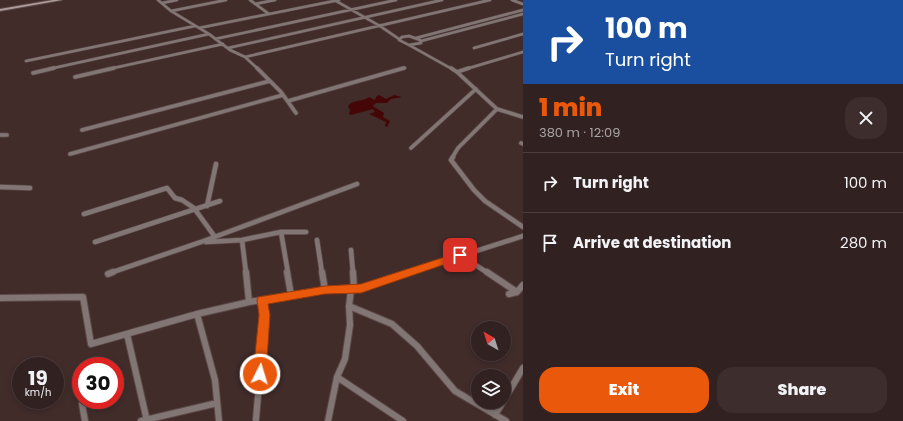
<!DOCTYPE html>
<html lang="en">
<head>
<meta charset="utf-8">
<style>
  :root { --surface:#312120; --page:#3d2e2d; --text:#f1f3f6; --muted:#a8a3a5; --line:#4c3e3e; --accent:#ea580c }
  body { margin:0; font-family:Poppins,sans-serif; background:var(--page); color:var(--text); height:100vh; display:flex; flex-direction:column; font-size:15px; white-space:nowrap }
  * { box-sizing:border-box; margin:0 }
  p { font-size:13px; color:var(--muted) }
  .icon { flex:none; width:22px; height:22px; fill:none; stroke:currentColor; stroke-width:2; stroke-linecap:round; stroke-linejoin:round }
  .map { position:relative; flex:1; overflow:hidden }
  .details { display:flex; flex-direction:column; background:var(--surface); width:380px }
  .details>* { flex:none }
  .top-card { background:#1a4fa0; color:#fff; overflow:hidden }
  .needle { width:26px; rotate:321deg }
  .controls { position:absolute; left:471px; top:321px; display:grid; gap:8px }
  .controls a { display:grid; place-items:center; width:40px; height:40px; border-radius:50%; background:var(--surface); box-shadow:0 2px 6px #0003,0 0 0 1px var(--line); font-size:20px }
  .speed { position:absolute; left:12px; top:357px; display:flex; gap:8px; font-size:20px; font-weight:700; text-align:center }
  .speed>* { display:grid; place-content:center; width:52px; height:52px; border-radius:50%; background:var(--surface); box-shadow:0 2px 6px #0003,0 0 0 1px var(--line); line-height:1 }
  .speed small { font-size:10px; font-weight:400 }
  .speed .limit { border:6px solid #d22; background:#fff; color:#111 }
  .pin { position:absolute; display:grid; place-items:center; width:34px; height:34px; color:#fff; margin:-17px; border-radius:8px; box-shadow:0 2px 6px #0006 }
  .me { position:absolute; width:44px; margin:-22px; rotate:5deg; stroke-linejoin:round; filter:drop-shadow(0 0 3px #0008) }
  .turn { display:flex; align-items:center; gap:14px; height:84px; padding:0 16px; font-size:18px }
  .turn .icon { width:52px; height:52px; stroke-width:2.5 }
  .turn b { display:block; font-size:28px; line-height:34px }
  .round { display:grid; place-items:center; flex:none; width:42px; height:42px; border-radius:16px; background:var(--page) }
  .summary { display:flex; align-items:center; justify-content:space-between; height:68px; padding:0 16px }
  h1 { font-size:24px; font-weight:800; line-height:30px; color:var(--accent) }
  .action { display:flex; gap:8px; margin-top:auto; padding:8px 16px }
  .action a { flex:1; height:46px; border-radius:16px; background:var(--accent); color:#fff; font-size:16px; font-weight:800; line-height:46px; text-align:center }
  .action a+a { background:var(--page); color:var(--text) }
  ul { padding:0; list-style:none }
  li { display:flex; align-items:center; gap:12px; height:60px; padding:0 16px; border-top:1px solid var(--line) }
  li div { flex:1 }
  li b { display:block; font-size:15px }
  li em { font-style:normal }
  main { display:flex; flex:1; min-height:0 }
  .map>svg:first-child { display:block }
</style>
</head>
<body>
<main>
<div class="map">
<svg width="523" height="421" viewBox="0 0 523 421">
  <rect width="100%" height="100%" fill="#412c2a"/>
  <path fill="#440606" d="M394,95L402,97L391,99L387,103H376L373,106L384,113L383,117L390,121L387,127L385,126L386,122L369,114L375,112L373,109L351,115L349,114L350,110L348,106C353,99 363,102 369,97L375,100L376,97L379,95L386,99Z"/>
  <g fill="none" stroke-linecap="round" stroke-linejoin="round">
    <g stroke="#5c4846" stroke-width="3.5">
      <path id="minor-far3" d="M158,0L171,11L209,34L230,50L245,57L258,69
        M250,0L269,14
        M512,0L523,4
        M336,1L380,26L399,39
        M162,3L177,0
        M255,4L275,0
        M171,11L226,0
        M199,28L339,0
        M409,36L420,40L421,43L409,45L399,40L402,37Z
        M416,38L523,10
        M215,39L396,0
        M421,41L523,14
        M409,45L452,69
        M228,48L442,0
        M474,48L523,34
        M245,57L490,0
        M26,61L195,26
        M49,69L209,34
        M109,69L223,44
        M400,69L405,68
        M466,69L523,52"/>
    </g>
    <g stroke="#5c4846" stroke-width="5">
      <path id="minor-far2" d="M257,68L281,92L296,113
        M451,68L457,72L497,109L523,117
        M457,72L469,68
        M33,73L54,68
        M75,77L114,68
        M288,101L404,68
        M82,130L270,81
        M0,135H7
        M521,143L523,144
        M411,148L476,89
        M70,154L283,95
        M452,158L458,148L497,109"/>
    </g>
    <g stroke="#5c4846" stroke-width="6">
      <path id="minor-far1" d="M453,157L451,160L474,190L485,201L523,227
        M0,187L30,188
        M207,206L216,164
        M84,214L167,188L175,198L182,200L194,208L215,237
        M242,240L246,273
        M317,240L322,273
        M95,242L220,201
        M206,242L242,240L281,232
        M351,250L353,273
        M460,255L488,273
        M110,273L201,242L357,184
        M288,273L281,232H306
        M407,273L523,236"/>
    </g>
    <g stroke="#5c4846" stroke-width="8">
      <path id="minor" d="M246,272L249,302
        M287,272L291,295
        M322,272L325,290
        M353,272L354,289
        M487,272L517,292
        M108,274L113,272
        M509,294L517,292L523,285
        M0,298L83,297L91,344L197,314L249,302L325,290L361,288L410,272
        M349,306L392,324L417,346L455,391L506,421
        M197,314L215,380L219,421
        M127,334L147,421
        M337,377L403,421
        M504,400L523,368
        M82,404L85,421
        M495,415L503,402
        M256,419L265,315L262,300
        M141,421L213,404
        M328,421L337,377L345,359L350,325L349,306L351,290"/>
    </g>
    <g stroke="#5c4846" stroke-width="2">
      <path id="secondary" d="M53,0H62L0,11V9Z"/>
    </g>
    <use href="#minor-far3" stroke="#817674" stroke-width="2.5"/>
    <use href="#minor-far2" stroke="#817674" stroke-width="3.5"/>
    <use href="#minor-far1" stroke="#817674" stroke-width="4.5"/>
    <use href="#minor" stroke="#817674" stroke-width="6"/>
    <use href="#secondary" fill="#ad9c9a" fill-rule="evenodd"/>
  </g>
  <path fill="#ea580c" stroke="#983908" d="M460,252L463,253L465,255L463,258L361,293L325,294L268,304L270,315L266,374L264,378L260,380L255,378L253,374L259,315L257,300L258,297L325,286L361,284Z"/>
</svg>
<div class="controls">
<a><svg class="needle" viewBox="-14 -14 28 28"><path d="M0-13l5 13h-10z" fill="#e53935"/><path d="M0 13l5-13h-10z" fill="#a8a3a5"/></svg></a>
<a><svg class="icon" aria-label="layers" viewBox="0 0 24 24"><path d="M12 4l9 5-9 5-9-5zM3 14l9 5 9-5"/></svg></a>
</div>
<div class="speed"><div>19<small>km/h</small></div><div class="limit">30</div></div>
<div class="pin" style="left:460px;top:255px;background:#d93025"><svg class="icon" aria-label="arrive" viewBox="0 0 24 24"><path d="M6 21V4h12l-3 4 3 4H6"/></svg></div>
<svg class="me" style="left:260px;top:374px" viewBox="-20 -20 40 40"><circle r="17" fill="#ea580c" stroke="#fff" stroke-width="3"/><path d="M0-11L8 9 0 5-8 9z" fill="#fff"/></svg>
</div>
<section class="details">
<div class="top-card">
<div class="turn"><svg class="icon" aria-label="right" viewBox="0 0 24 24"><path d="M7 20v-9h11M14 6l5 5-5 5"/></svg><div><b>100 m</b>Turn right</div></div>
</div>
<div class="summary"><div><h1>1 min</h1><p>380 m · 12:09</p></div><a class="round"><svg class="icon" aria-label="close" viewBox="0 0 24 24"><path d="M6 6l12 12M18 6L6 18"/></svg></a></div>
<ul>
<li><svg class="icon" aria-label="right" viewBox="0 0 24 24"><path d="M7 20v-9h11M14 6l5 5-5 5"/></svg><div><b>Turn right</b></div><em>100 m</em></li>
<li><svg class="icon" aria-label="arrive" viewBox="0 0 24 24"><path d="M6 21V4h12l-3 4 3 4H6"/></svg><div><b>Arrive at destination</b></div><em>280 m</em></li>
</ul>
<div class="action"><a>Exit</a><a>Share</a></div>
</section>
</main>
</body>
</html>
